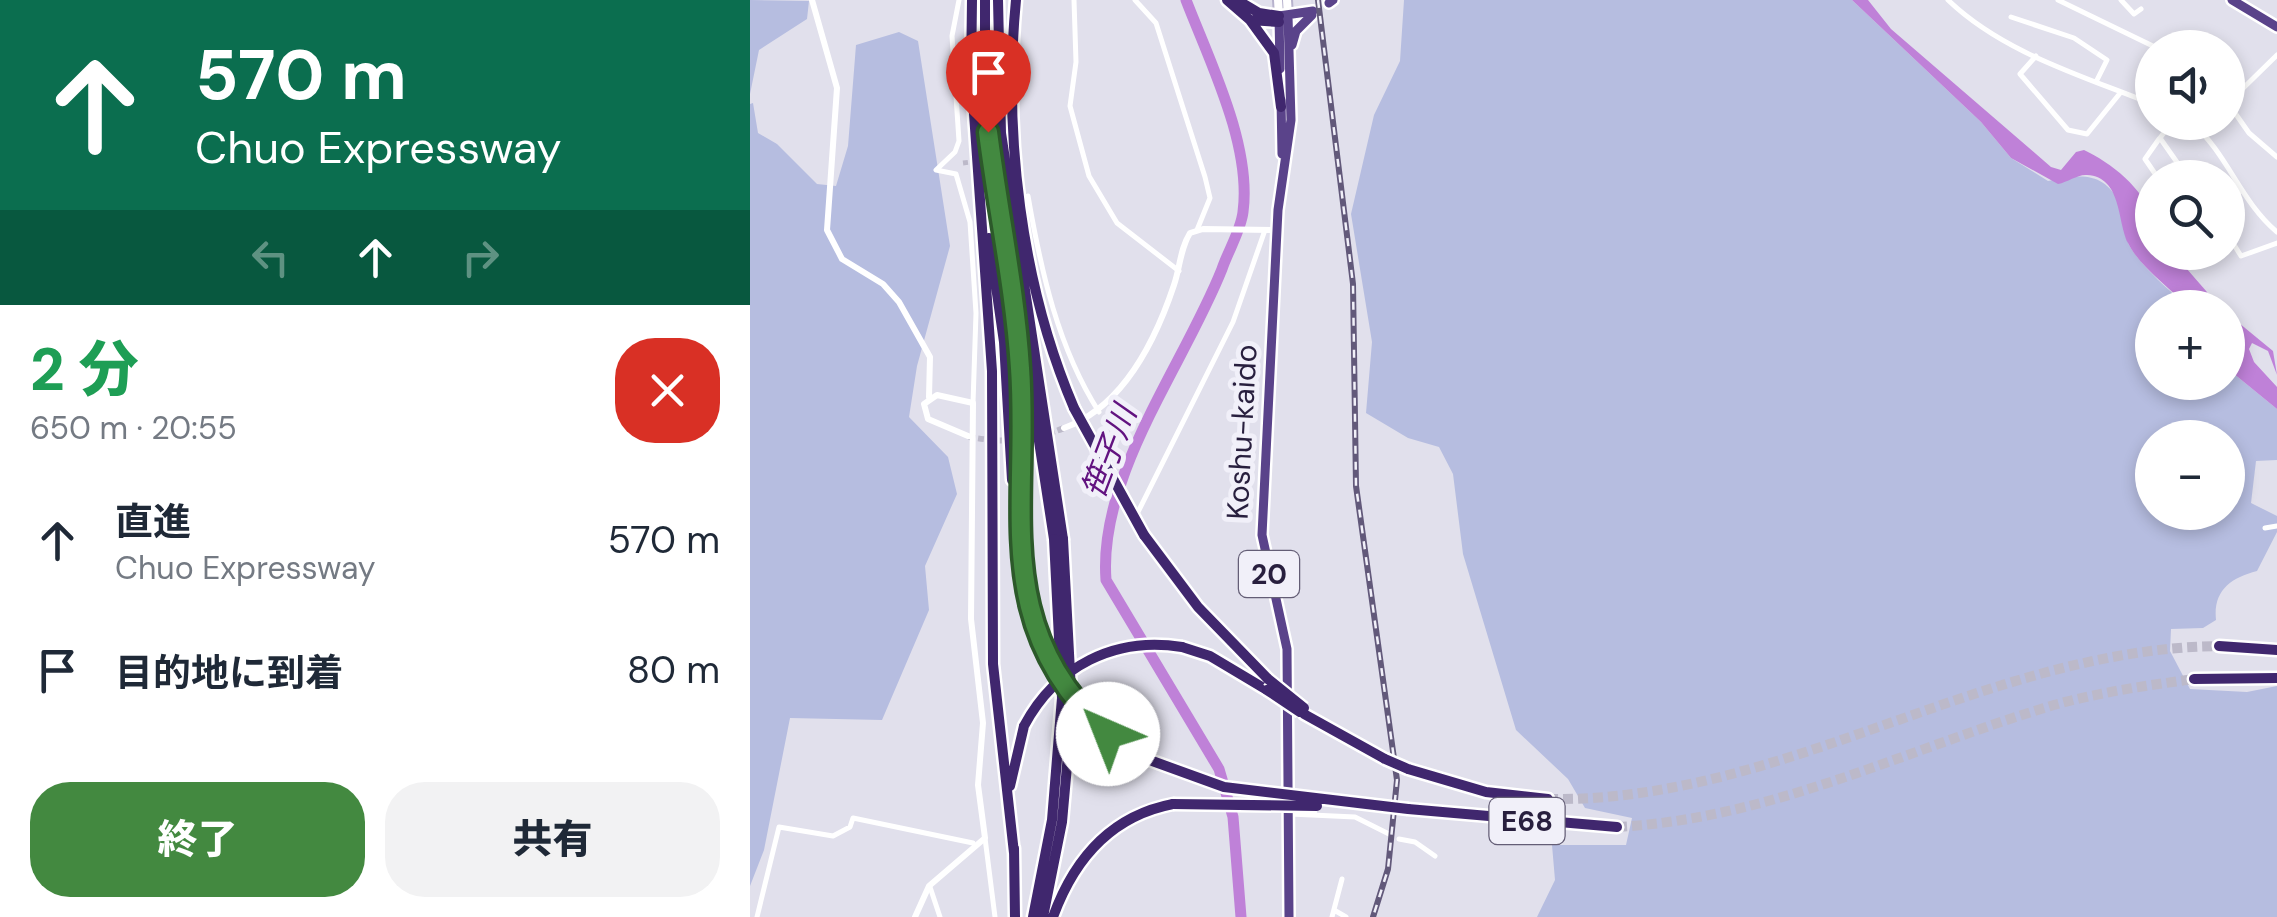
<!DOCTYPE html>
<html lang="ja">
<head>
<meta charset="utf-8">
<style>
  :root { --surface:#fff; --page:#f2f2f3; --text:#1f2937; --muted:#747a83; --accent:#438940 }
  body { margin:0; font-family:"DM Sans","Noto Sans JP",sans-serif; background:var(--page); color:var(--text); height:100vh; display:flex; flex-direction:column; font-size:38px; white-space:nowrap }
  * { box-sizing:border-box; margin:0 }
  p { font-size:32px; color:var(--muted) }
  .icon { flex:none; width:55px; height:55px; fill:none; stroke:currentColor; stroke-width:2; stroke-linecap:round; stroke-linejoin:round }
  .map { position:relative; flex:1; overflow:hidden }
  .details { display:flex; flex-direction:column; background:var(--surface); width:750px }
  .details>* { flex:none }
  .banner { background:#0b6e4f; color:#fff; overflow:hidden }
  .fabs { position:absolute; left:1385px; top:30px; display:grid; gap:20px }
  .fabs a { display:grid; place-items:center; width:110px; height:110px; border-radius:50%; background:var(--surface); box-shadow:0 5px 15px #0003; font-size:50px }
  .pin { position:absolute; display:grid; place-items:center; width:85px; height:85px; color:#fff; margin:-102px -42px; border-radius:50% 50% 50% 0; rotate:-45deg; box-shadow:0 0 10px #0007 }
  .pin .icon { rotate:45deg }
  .me { position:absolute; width:110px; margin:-55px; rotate:316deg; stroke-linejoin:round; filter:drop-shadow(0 0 8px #0008) }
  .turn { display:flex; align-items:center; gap:35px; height:210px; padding:0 30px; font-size:45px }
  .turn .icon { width:130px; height:130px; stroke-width:2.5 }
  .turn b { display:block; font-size:70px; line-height:85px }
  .lanes { display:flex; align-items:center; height:95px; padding:0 30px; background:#0003; justify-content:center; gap:50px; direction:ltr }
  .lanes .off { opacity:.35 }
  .round { display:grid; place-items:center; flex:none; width:105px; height:105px; border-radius:40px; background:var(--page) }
  .headline { display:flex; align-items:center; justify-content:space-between; height:170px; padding:0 30px }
  h1 { font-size:60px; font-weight:800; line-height:75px; color:#1e9e55 }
  .primary-button { display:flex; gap:20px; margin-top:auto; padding:20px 30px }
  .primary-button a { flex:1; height:115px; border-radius:40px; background:var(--accent); color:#fff; font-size:40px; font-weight:800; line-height:115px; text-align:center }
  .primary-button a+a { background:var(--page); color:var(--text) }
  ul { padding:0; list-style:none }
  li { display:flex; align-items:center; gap:30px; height:130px; padding:0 30px }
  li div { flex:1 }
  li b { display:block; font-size:38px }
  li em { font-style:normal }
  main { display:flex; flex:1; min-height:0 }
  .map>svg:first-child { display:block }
</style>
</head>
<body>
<main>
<section class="details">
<div class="banner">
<div class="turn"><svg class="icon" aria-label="ahead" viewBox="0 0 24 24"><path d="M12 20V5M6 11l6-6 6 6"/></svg><div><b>570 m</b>Chuo Expressway</div></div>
<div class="lanes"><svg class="icon off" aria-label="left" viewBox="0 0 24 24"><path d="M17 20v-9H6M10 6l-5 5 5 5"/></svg><svg class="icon" aria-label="ahead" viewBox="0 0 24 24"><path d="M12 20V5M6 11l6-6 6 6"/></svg><svg class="icon off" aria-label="right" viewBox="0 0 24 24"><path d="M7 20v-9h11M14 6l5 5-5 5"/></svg></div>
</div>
<div class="headline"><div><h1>2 分</h1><p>650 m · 20:55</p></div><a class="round" style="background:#d93025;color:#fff"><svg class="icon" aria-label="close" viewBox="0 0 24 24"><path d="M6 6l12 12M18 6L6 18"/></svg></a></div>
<ul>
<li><svg class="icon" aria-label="ahead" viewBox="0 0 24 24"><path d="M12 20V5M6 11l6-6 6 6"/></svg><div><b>直進</b><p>Chuo Expressway</p></div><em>570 m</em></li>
<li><svg class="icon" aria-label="arrive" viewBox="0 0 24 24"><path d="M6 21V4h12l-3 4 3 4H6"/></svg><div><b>目的地に到着</b></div><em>80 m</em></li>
</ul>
<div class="primary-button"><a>終了</a><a>共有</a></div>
</section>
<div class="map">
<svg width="1527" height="917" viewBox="0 0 1527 917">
  <rect width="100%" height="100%" fill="#e1e0ec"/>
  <path fill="#b6bde0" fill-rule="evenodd" d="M0,0L59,1L57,19L9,50L0,94Z
    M654,0H1102L1231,122L1261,158L1298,181C1331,174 1355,171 1371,206C1377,218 1373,233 1379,245C1391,266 1421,293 1440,307L1402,308V382H1478V369L1527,409V460L1506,461L1501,503L1527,516V532L1507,571C1480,578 1463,591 1466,620L1453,628L1421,629L1420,651L1440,689L1497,692L1527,686V917H787L805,880L802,845H876L882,818L835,808L818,779L766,730L713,554L703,474L689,447L658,438L616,413L622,342L601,214L624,115L650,61ZM1402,438H1478V512H1402Z
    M149,32L168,41L200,246L167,366L159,417L198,457L207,494L175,566L179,610L132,720L40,718L14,850L0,886V104L3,103L8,133L27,144L67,184L86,186L98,146L106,45Z"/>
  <path fill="#bf81d8" d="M1102,0H1118L1141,29L1301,167L1311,170L1326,152L1334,150C1360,162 1395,189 1402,219C1405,229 1402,243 1402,252L1423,253L1470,307L1437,306C1419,287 1389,266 1378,243C1367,221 1372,177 1337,175C1328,174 1318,182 1308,184L1261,158L1231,122Z
    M1478,314L1523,351L1527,375L1518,351L1502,343L1499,349L1504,362L1527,387V409L1478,369Z"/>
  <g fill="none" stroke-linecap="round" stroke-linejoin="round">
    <path stroke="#bf81d8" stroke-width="11" d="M436,0C459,60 502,145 493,212C491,230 478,251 472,269C434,365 348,475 356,580L469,769L483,817L491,917"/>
    <path stroke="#bcb9c9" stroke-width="5" stroke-dasharray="5 2.5" stroke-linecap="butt" d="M213,163L245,159"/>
    <path stroke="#bcb9c9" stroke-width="6" stroke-dasharray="6 3" stroke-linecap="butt" d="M219,437C256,443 279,442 314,428"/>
    <path stroke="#bcb9c9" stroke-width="10" stroke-dasharray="10 5" stroke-linecap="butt" d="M798,799C1034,803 1234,649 1469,646
      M867,827C1018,819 1151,752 1294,708C1343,693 1393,686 1444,679"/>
    <g stroke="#b7b2cd" stroke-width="12">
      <path id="secondary" d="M528,0L529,16
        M537,0L538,16"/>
    </g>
    <g stroke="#fff" stroke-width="14">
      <path id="trunk" d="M1482,0L1527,27
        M579,3L583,0
        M538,16L541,120L528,210L512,535L537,649L539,917
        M542,45L546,31L562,15
        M530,69L529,16L563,11
        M531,100L532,154"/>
    </g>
    <g stroke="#fff" stroke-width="15">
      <path id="motorway" d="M235,0V95L250,218
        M248,0L251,133L313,539
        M266,0C253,134 271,284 324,408
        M477,0L500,20L529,22
        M487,0L509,13L529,16
        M500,20L524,53L531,107
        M221,71L242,371L243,664L264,853
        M221,77L222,0
        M249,212C258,270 269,328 271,386C275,536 244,665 394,758
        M239,238L254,342L262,480
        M273,337L304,539
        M394,535L448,607L518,679
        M1469,646L1527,650
        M432,647L460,656L517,690
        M1444,679L1527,678
        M554,714L635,759
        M658,769L736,792L798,799
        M260,786L274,726
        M658,809L867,827
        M264,848L265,917
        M283,917L302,820L312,698
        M293,917L312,822L322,710
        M303,917C324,859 361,816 423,804"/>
    </g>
    <path stroke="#fff" stroke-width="5" d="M209,0L202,36L209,141L205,152L186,170L206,174L220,222L226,313L223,403
      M324,0L326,62L320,106L339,176L367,223L429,271
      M385,0L406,23L455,177L460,198L447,230
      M1198,0C1253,53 1333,76 1402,104
      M1308,0L1407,48
      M1371,0L1384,14L1391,9
      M1261,17L1324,38L1357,60L1346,82
      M1286,56L1270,74L1318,130L1337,134L1371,92
      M1478,103L1499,133L1527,157
      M1478,103L1527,55
      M1422,122L1410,138L1438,178
      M1441,122C1478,154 1490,201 1527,232
      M1408,178L1395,159L1409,139
      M278,196C291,271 308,348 349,412
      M1478,200L1491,191
      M1478,235L1491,256L1527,243
      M388,512L483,322L515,230
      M1515,528L1527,526
      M540,814L605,817L639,834
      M235,838L245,917
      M649,839L665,842L685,856
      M180,887L190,917
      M584,910L596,917
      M7,917L29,827L83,836L100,827L103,818L223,843
      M582,917L592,879"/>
    <path stroke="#fff" stroke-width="6" d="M62,0L87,88L77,230L92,259L133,284L149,302L180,357L179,397
      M314,428C373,407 405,342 424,285C430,268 430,249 440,233L453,229L527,230
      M165,917L179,886L235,838L228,785L233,723L221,619L223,403L187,395L174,404L178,419L218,436"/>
    <use href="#secondary" stroke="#fff" stroke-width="8"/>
    <use href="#trunk" stroke="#5a438a" stroke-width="9"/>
    <use href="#motorway" stroke="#40276e" stroke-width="10"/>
    <g stroke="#62597a" stroke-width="6">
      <path id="rail" d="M568,0L603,284L606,486L647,780L638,869L623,917"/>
    </g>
    <use href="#rail" stroke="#f1f0f9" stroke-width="2.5" stroke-dasharray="8" stroke-linecap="butt"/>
    <g stroke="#fff" stroke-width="15" stroke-linecap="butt">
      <path id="motorway-bridge" d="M324,408L394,535
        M304,539L312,698
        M313,539L322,710
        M518,679L554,708
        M517,690L550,712
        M274,726C306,666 365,636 432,647
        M394,758L474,787L658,809
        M635,759L658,769
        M423,804L567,806"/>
    </g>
    <use href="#motorway-bridge" stroke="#40276e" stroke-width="10"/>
  </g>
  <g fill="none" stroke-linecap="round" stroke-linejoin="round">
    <g stroke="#2c592a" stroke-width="25">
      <path id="route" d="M238,132C248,211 265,289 270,368C280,509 238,624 358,734"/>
    </g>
    <use href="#route" stroke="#438940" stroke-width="18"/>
  </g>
  <g text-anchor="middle" stroke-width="10" stroke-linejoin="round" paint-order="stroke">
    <g fill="#f1f0f9" stroke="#645e76" stroke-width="2.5">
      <rect x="489" y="551" width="60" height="46" rx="8"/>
      <rect x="739.5" y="798" width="75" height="46" rx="8"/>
    </g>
    <g font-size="28" font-weight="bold" fill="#281f3e">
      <text x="519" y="584">20</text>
      <text x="777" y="831">E68</text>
    </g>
    <g font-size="30" fill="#281f3e" stroke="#f1f0f9">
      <text transform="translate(492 432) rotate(-87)" y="10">Koshu-kaido</text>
    </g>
    <g font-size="32" font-style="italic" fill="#621380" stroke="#f1f0f9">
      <text transform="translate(359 452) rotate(-69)" y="11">笹子川</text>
    </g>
  </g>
</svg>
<div class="fabs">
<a><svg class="icon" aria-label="sound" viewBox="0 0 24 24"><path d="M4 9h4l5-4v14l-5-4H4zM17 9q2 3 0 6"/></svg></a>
<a><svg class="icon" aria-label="search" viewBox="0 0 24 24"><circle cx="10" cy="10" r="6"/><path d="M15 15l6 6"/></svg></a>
<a>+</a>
<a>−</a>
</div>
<div class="pin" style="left:238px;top:132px;background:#d93025"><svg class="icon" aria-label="arrive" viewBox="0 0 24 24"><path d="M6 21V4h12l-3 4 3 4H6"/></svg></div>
<svg class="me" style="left:358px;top:734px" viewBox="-20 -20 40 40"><circle r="19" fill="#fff"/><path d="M0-13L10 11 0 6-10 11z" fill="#438940"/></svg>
</div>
</main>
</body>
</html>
